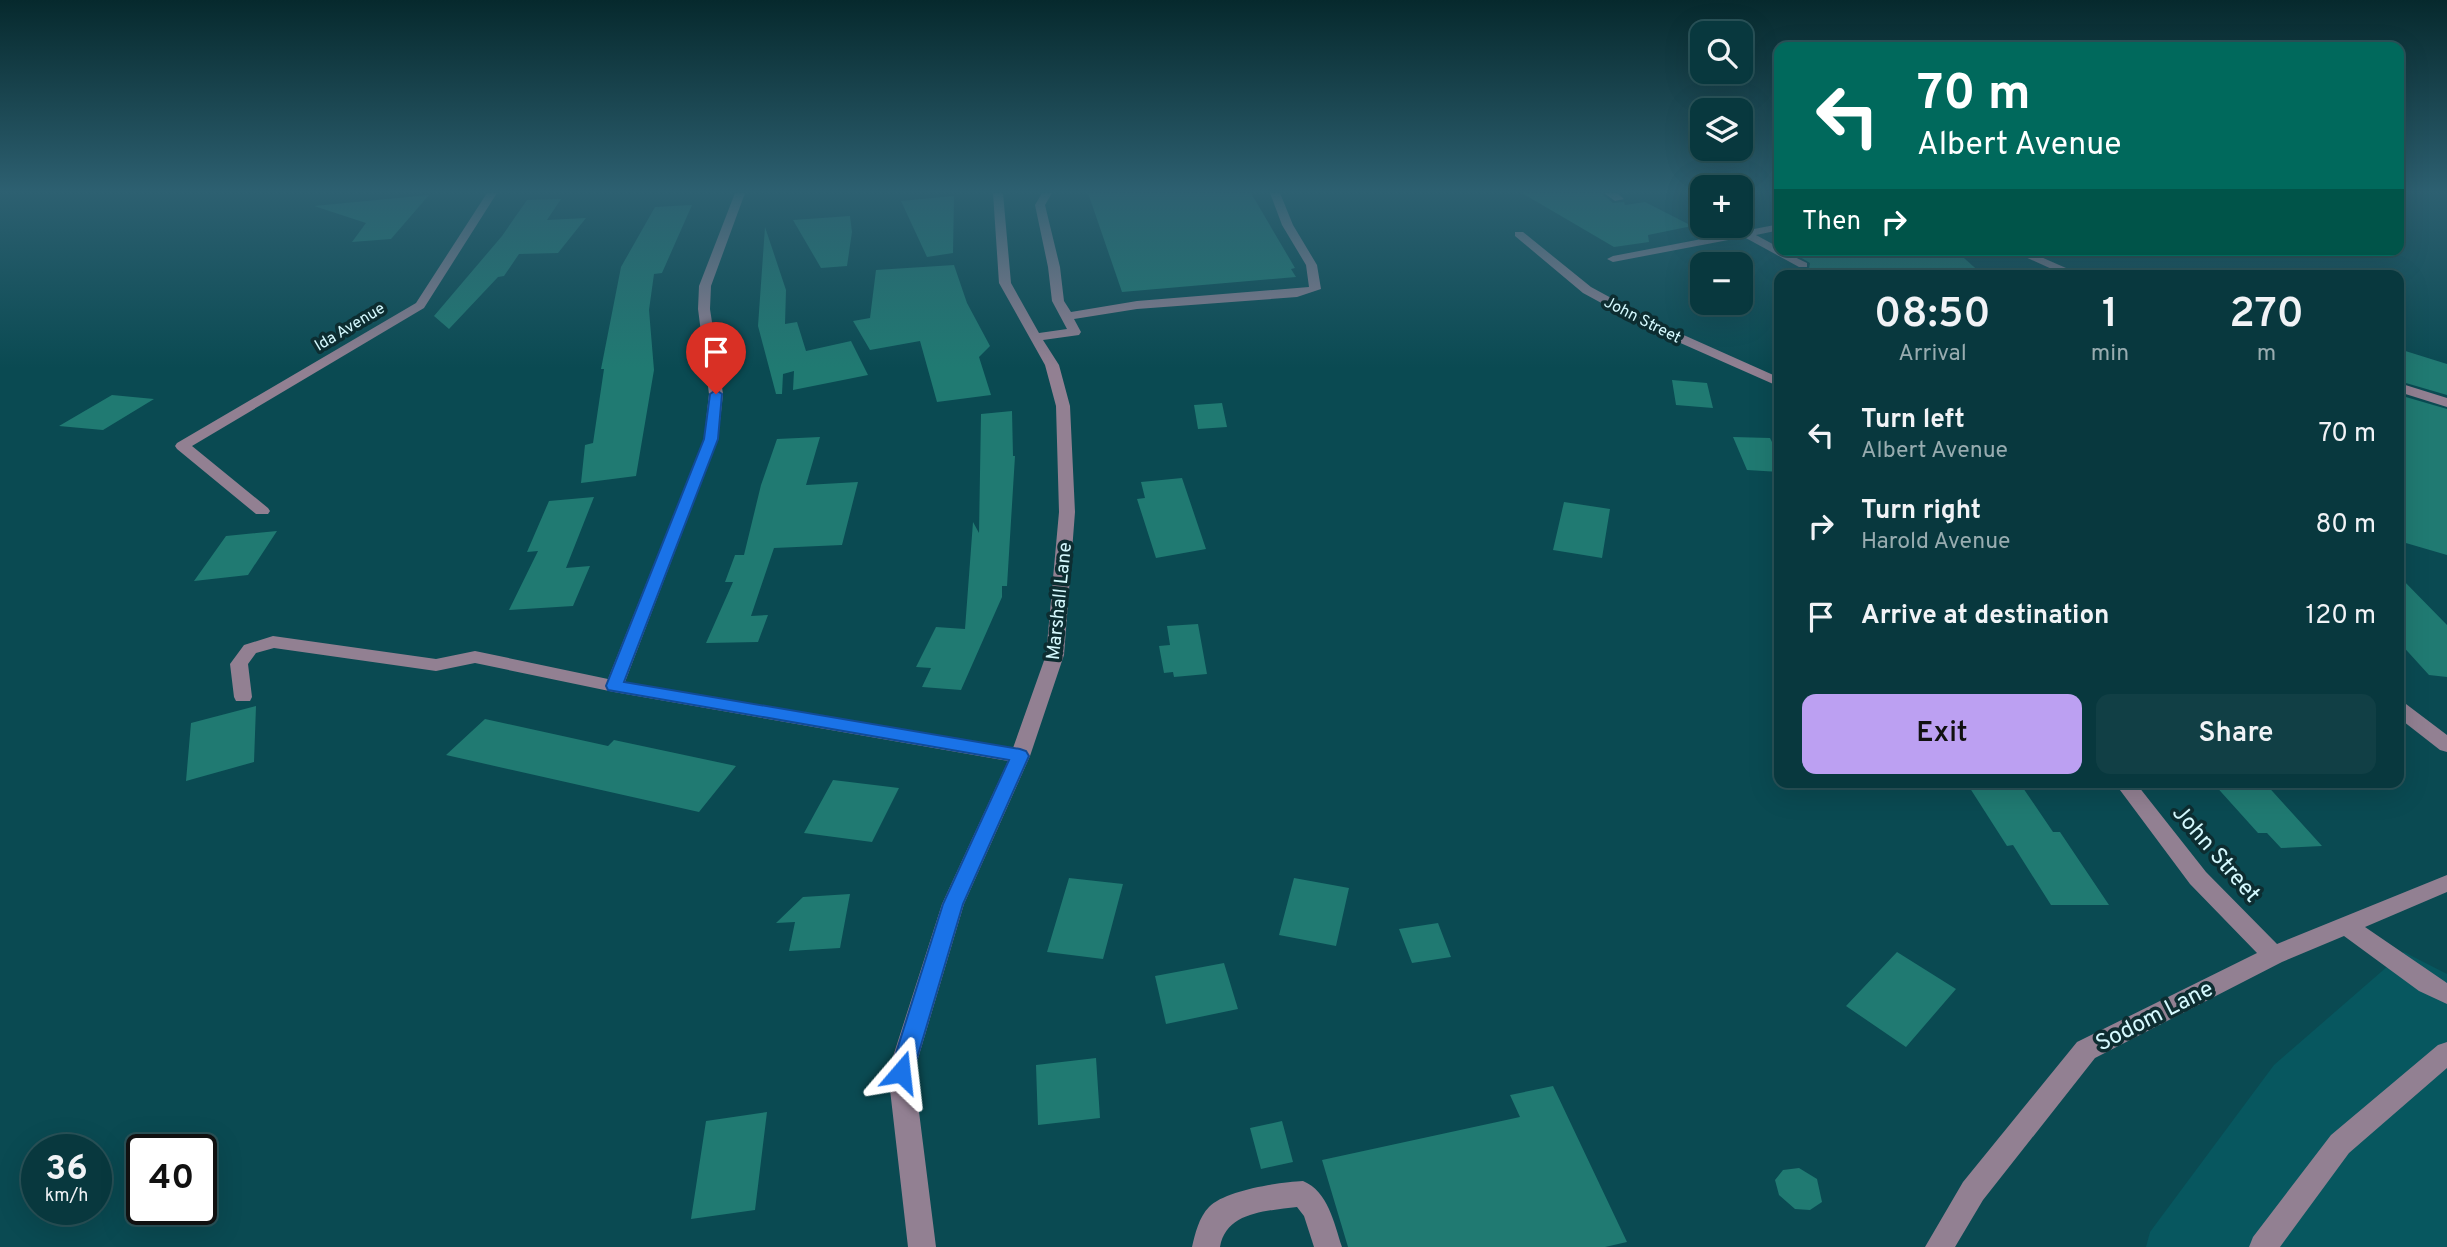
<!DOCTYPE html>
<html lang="en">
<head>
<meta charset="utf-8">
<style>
  :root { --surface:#08383e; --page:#113f45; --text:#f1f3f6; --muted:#98acb0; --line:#295258; --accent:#bca0f2 }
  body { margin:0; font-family:Overpass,sans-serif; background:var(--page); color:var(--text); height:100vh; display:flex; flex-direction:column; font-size:26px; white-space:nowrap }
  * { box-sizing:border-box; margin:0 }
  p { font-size:23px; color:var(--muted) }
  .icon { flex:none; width:38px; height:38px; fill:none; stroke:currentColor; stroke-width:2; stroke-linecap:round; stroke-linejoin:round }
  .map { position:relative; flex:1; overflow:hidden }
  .drawer { position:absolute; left:1774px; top:270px; width:630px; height:518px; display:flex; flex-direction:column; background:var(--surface); border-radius:14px; box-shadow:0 7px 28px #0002,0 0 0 2px var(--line) }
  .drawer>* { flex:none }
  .banner { position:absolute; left:1774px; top:42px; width:630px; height:214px; border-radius:14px; box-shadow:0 7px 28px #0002,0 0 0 2px var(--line); background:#00695c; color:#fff; overflow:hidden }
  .buttons { position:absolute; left:1690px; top:21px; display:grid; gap:14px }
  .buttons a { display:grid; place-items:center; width:63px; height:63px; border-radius:14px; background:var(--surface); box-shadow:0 7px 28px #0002,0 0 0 2px var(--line); font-size:35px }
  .speed { position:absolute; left:21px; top:1134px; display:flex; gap:14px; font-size:35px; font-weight:700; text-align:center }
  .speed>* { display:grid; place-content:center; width:91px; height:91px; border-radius:50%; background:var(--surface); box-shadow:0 7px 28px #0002,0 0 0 2px var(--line); line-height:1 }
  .speed small { font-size:18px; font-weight:400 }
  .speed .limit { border:4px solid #111; border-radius:10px; background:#fff; color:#111 }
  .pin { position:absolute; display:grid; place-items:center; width:60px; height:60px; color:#fff; margin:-72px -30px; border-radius:50% 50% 50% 0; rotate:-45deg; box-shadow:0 0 7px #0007 }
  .pin .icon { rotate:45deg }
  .me { position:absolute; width:77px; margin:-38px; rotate:17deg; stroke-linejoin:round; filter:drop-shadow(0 0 5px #0008) }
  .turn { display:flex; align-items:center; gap:24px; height:147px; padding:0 28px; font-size:32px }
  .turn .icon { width:91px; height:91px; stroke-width:2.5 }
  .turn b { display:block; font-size:49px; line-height:60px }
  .then { display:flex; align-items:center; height:66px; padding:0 28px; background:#0003; gap:14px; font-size:26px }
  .eta { display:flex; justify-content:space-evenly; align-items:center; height:119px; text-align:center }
  .eta b { font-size:42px; font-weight:600; line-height:49px }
  .button { display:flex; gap:14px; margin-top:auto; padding:14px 28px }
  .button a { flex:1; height:80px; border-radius:14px; background:var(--accent); color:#111; font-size:28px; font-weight:600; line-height:80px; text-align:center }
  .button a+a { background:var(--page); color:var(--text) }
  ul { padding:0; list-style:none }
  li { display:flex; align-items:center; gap:21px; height:91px; padding:0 28px }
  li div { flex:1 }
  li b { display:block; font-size:26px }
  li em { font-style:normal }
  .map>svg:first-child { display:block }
</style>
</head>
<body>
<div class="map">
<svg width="2447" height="1247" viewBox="0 0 2447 1247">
  <rect width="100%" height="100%" fill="#0a4a52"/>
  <path fill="#07575f" d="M2404,952L2447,974V1247H2146L2150,1232L2274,1065Z"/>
  <path fill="#207a72" d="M1088,193H1251L1295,268L1291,269L1296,277L1122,292Z
    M1522,193H1601L1613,203L1624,202L1625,205L1645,202L1692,226L1648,235L1649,242L1614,247Z
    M429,195L391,239L352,242L366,223L314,206Z
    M954,196L953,253L927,257L901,201Z
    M561,199L547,220L586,218L558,253L519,254L504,276L498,277L449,329L434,316L502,236L527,200Z
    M692,205L662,273L654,274L649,310L654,370L636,476L581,483L585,445L593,443L604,369H601L621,267L655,207Z
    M850,216L852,232L847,266L821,268L793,220Z
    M765,227L786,290L785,324L797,322L806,351L851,341L868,375L793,390L794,371L783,374L782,394H776L758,326Z
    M1800,250H1955L1983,275H1801L1800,270L1809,269L1810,263L1800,257Z
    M954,265L967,303L990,346L979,357L991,395L937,402L920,341L870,350L853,321L870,318L876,270Z
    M2399,349L2447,364V395L2399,381Z
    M1672,380L1707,383L1713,408L1676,405Z
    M112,395L154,399L103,430L59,426Z
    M2399,395L2447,409V555L2399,541Z
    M1222,403L1227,427L1198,429L1194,405Z
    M1012,411L1013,456H1015L1007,586H1002V597L961,690L922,687L931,668L916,667L936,627L965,629L973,522L979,533L981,414Z
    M820,437L806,485L858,482L842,545L774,548L751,616L768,615L758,642L706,643L733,582H725L735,555H744L761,485L777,439Z
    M1733,437L1770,438L1780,458V472L1747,470Z
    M1182,478L1206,549L1156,558L1137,499L1145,498L1141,482Z
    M594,497L566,568L590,566L573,606L509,610L538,551L527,552L549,501Z
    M1564,502L1610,509L1602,558L1553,550Z
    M277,531L248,575L194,581L226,536Z
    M2399,576L2447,625V677L2429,675L2399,642Z
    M1198,624L1207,674L1174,677L1173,672L1164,673L1159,646L1170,645L1167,626Z
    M256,706L254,762L186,781L191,723Z
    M485,719L608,746L614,740L736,766L699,812L446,755Z
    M833,780L899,788L872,842L804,833Z
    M1966,782H2019L2053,832H2060L2109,905H2051L2013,845L2007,846Z
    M2242,782H2264L2322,846L2281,848L2267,833H2258L2213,783Z
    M1069,878L1123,884L1103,959L1047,952Z
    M1294,878L1349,888L1336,946L1279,935Z
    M850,894L840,948L789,951L795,922L776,923L803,897Z
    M1438,923L1451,957L1412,963L1399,929Z
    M1897,952L1956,989L1906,1047L1846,1006Z
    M1224,963L1238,1009L1166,1024L1155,976Z
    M1096,1058L1100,1118L1038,1125L1036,1065Z
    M1553,1086L1627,1242L1605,1247H1348L1322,1160L1520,1117L1510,1095Z
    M767,1112L755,1210L691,1219L706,1121Z
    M1282,1121L1293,1162L1261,1169L1250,1128Z
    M1799,1168L1817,1179L1822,1202L1810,1210L1795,1209L1779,1195L1775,1180L1783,1170Z"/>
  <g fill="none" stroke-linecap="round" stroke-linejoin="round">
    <path fill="#928092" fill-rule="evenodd" d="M487,193H497L424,308L192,446L268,508L270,511L268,514H256L177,449L175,446L177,443L416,303Z
      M735,193H745L711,286L710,309L723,394L718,439L625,682L1013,748L1046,655L1059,512L1056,406L1045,365L999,283L993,193H1003L1011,283L1039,333L1067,329L1052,301L1048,267L1035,205L1042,193H1052L1045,205L1060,267L1064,301L1071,312L1137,301L1309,287L1306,265L1282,225L1270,193H1280L1293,225L1317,265L1321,289L1297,297L1137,309L1074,319L1081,332L1079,335L1043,340L1059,365L1070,406L1075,512L1064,655L1030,756L964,904L914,1072L936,1247H908L888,1072L942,904L1008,761L614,692L475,663L436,671L274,648L256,653L248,664L252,697L250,701H236L234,697L230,664L244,645L273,636L436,659L475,651L608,679L704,439L709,394L698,309L699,286Z
      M1604,193H1617L1624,199L1615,201Z
      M1780,224V230L1756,235L1780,248V250L1807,263V267H1799L1744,237L1613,262L1607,259L1613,256Z
      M1515,232H1523L1591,287L1659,324L1780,378V387L1651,330L1583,293L1515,236Z
      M2010,250H2025L2082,275H2065Z
      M2399,383L2447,398V407L2399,392Z
      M2399,702L2406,704L2447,735V752L2440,750L2399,718Z
      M2114,782H2135L2206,872L2277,944L2447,875V892L2365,927L2447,983V1004L2419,991L2344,936L2282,962L2095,1058L1983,1200L1955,1247H1925L1963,1182L2077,1042L2257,953L2190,884Z
      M2447,1042V1068L2349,1153L2280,1247H2249L2253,1237L2331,1135L2438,1045Z
      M1303,1181C1328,1191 1334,1223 1342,1247H1314L1304,1216L1297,1207C1266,1211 1226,1212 1220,1247H1192C1195,1234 1199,1217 1209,1207C1225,1190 1280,1182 1303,1181Z"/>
  </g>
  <linearGradient id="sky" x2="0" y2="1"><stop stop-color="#06292d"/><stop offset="0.52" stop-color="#2d6071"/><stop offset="1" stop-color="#2d6071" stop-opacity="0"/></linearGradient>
  <rect width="2447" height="368" fill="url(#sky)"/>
  <path fill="#1a73e8" stroke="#114b97" stroke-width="2" d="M716,390L722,394L718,439L624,682L1020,749L1026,751L1029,756L963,904L913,1072L909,1079L901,1082L893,1079L890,1072L943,904L1009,760L608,690L606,686L704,439L710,394Z"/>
  <g text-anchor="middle" stroke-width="7" stroke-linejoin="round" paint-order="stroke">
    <g font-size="16" fill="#d5f9fe" stroke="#0d2d31">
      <text transform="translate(1643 319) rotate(27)" y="6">John Street</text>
      <text transform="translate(349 326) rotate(-31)" y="6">Ida Avenue</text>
    </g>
    <g font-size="19" fill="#d5f9fe" stroke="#0d2d31">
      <text transform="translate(1058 601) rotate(-84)" y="7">Marshall Lane</text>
    </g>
    <g font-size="23" fill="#d5f9fe" stroke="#0d2d31">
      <text transform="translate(2217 853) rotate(49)" y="8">John Street</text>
      <text transform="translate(2154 1015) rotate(-27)" y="8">Sodom Lane</text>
    </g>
  </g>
</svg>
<div class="buttons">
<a><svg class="icon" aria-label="search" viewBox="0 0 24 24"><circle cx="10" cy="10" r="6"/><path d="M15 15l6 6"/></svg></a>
<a><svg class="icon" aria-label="layers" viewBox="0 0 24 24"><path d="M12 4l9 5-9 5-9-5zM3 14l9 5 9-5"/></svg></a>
<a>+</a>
<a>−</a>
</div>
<div class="speed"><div>36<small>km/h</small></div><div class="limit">40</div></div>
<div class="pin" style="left:716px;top:394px;background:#d93025"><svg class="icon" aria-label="arrive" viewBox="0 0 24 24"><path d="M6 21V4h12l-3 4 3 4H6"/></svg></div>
<svg class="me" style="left:901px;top:1072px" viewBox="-20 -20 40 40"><path d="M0-17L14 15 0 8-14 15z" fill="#1a73e8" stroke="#fff" stroke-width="4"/></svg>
<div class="banner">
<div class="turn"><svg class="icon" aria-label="left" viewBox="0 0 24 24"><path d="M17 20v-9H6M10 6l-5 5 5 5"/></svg><div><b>70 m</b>Albert Avenue</div></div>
<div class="then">Then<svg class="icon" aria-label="right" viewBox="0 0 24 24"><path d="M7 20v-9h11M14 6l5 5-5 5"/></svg></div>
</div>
<section class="drawer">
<div class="eta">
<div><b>08:50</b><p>Arrival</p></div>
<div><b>1</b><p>min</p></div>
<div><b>270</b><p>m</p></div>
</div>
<ul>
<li><svg class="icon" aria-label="left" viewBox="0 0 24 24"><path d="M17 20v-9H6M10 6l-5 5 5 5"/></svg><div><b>Turn left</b><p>Albert Avenue</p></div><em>70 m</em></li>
<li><svg class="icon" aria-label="right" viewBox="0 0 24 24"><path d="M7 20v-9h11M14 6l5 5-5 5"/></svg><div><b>Turn right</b><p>Harold Avenue</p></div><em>80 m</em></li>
<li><svg class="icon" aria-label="arrive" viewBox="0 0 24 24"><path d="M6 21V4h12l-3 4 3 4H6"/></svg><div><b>Arrive at destination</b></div><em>120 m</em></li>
</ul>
<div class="button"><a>Exit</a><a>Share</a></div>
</section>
</div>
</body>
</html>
